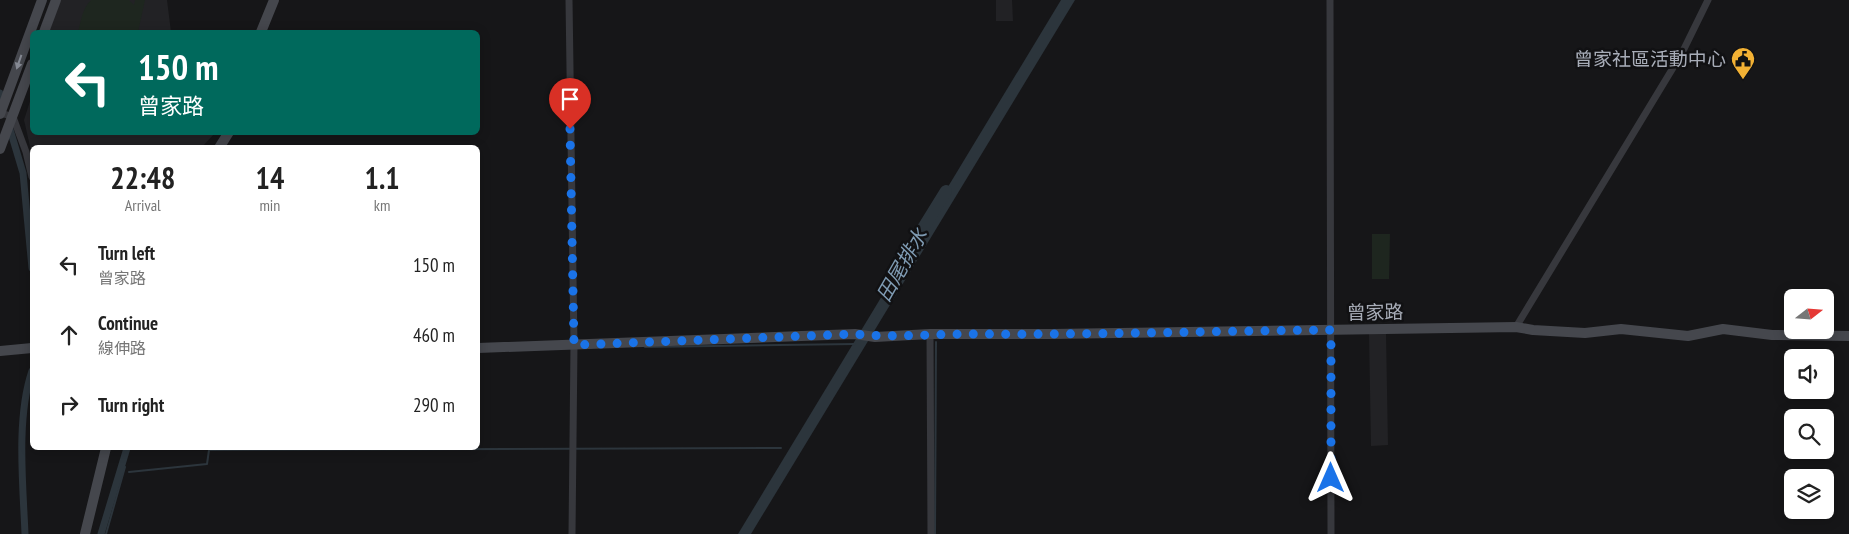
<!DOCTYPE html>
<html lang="en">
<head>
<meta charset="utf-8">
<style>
  :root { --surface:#fff; --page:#f2f2f2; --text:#222; --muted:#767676 }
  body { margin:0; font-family:"PT Sans Narrow","Noto Sans TC",sans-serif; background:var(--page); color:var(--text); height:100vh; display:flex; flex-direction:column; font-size:19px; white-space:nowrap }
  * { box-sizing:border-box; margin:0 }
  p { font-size:16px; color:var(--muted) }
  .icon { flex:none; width:28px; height:28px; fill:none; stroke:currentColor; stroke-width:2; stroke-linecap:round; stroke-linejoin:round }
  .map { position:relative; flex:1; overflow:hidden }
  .details { position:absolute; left:30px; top:145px; width:450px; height:305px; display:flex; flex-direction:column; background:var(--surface); border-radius:8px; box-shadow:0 2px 12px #0003 }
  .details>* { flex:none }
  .banner { position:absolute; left:30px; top:30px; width:450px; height:105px; border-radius:8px; box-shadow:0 2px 12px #0003; background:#00695c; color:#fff; overflow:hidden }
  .needle { width:32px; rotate:73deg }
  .buttons { position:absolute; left:1784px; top:289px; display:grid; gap:10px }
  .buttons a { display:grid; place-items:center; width:50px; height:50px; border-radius:8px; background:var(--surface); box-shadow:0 2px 12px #0003; font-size:25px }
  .pin { position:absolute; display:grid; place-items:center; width:42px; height:42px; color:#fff; margin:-51px -21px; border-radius:50% 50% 50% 0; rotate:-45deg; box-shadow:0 0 5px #0007 }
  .pin .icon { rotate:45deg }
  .me { position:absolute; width:55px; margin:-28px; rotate:0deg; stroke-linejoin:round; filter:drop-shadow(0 0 4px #0008) }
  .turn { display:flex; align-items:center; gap:18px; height:105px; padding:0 25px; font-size:22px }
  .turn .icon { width:65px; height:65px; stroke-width:2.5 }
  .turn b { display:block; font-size:35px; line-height:42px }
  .eta { display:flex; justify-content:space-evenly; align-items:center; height:85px; text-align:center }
  .eta b { font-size:30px; font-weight:700; line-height:35px }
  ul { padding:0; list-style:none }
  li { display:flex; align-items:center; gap:15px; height:70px; padding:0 25px }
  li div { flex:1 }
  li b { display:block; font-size:19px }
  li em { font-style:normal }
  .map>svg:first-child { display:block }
</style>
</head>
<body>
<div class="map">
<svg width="1849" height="534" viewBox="0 0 1849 534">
  <rect width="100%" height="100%" fill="#161618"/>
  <path fill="#222225" d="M61,0H167L171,32H49Z
    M996,0H1012L1013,21H996Z
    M32,95V132L215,133L202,147L32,148V155L24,120Z
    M1369,333H1386L1388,445L1371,446Z"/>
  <path fill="#1e261f" d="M91,0H129L134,5L135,0H145L138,32H78C81,21 82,9 91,0Z
    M1372,234H1390L1389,279H1372Z"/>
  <path fill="#2c353c" d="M1061,0H1075L751,534H738Z"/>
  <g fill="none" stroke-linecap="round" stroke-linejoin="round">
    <path stroke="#2c353c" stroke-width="2" d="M645,347L855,344
      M129,472L207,464L209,450L781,448
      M106,534L125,467
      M935,534L936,342"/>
    <path stroke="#2c353c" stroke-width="7" d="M0,93L3,106
      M9,126L23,173L32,268
      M25,534C23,484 16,418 32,371
      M101,534L127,448"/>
    <path stroke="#2c353c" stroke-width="12" d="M920,233L946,191"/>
    <path stroke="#37383d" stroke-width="7" d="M569,0L574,345L572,534
      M1330,0L1331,534
      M1,113L13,117L26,152L32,177
      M1516,327L1682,53L1708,0
      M930,334L931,534"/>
    <path stroke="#45474d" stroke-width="10" d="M44,32L56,0
      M261,32L274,0
      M0,114L42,0
      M219,148L229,132
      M0,149L32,64
      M478,348L855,334L875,337L930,334H1051L1516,327L1533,330L1585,333L1621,329L1688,336L1723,329L1772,335L1849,336
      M0,351L32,348
      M85,534L106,448"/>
  </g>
  <defs><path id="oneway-solid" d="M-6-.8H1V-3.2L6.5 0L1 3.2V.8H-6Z" transform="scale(1.25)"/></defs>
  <use fill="#858993" href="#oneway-solid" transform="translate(19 62) rotate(109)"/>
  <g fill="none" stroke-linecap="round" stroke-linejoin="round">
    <path stroke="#1a73e8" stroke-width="9" stroke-dasharray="0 16.2" d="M570,129L574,345L855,334C894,338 933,334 972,334C1092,335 1212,331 1331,330V478"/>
  </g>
  <defs>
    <g id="civic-pin" transform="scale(1.25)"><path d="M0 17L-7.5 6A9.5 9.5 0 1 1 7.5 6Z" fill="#f2b134" stroke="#111113"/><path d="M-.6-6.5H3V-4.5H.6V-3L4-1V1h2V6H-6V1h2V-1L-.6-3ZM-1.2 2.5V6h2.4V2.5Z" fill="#111"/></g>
  </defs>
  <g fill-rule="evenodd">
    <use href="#civic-pin" x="1743" y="59"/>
  </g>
  <g text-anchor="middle" stroke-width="5" stroke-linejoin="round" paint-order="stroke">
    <g font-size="19" fill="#a8adb8" stroke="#111113" text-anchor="end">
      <text x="1726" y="66">曾家社區活動中心</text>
    </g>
    <g font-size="19" fill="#a8adb8" stroke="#111113">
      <text transform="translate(1375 312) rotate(-1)" y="7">曾家路</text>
    </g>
    <g font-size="20" font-style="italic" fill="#7f9bb3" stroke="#111113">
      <text transform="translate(902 265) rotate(-60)" y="7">田尾排水</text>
    </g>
  </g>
</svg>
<div class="buttons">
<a><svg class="needle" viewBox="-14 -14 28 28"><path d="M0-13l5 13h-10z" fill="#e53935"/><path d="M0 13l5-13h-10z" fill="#767676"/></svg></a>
<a><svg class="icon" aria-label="sound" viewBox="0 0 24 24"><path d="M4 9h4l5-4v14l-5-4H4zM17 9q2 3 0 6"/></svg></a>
<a><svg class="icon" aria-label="search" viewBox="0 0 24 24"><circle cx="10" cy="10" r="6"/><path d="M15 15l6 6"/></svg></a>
<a><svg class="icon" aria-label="layers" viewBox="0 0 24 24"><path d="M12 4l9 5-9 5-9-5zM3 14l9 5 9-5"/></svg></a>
</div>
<div class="pin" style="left:570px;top:129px;background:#d93025"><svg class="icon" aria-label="arrive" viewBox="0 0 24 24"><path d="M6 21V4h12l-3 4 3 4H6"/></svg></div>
<svg class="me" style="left:1331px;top:478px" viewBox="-20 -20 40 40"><path d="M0-17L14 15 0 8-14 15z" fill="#1a73e8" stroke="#fff" stroke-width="4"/></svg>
<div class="banner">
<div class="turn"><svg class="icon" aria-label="left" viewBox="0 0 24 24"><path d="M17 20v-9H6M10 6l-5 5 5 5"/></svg><div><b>150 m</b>曾家路</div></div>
</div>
<section class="details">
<div class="eta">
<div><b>22:48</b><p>Arrival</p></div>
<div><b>14</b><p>min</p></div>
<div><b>1.1</b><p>km</p></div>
</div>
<ul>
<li><svg class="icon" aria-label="left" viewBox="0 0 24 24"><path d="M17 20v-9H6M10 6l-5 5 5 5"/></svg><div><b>Turn left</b><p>曾家路</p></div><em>150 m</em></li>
<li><svg class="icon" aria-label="ahead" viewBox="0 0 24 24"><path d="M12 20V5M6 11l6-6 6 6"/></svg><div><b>Continue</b><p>線伸路</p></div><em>460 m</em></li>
<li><svg class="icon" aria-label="right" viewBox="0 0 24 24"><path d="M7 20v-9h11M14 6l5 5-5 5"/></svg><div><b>Turn right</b></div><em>290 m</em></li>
</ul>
</section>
</div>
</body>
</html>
